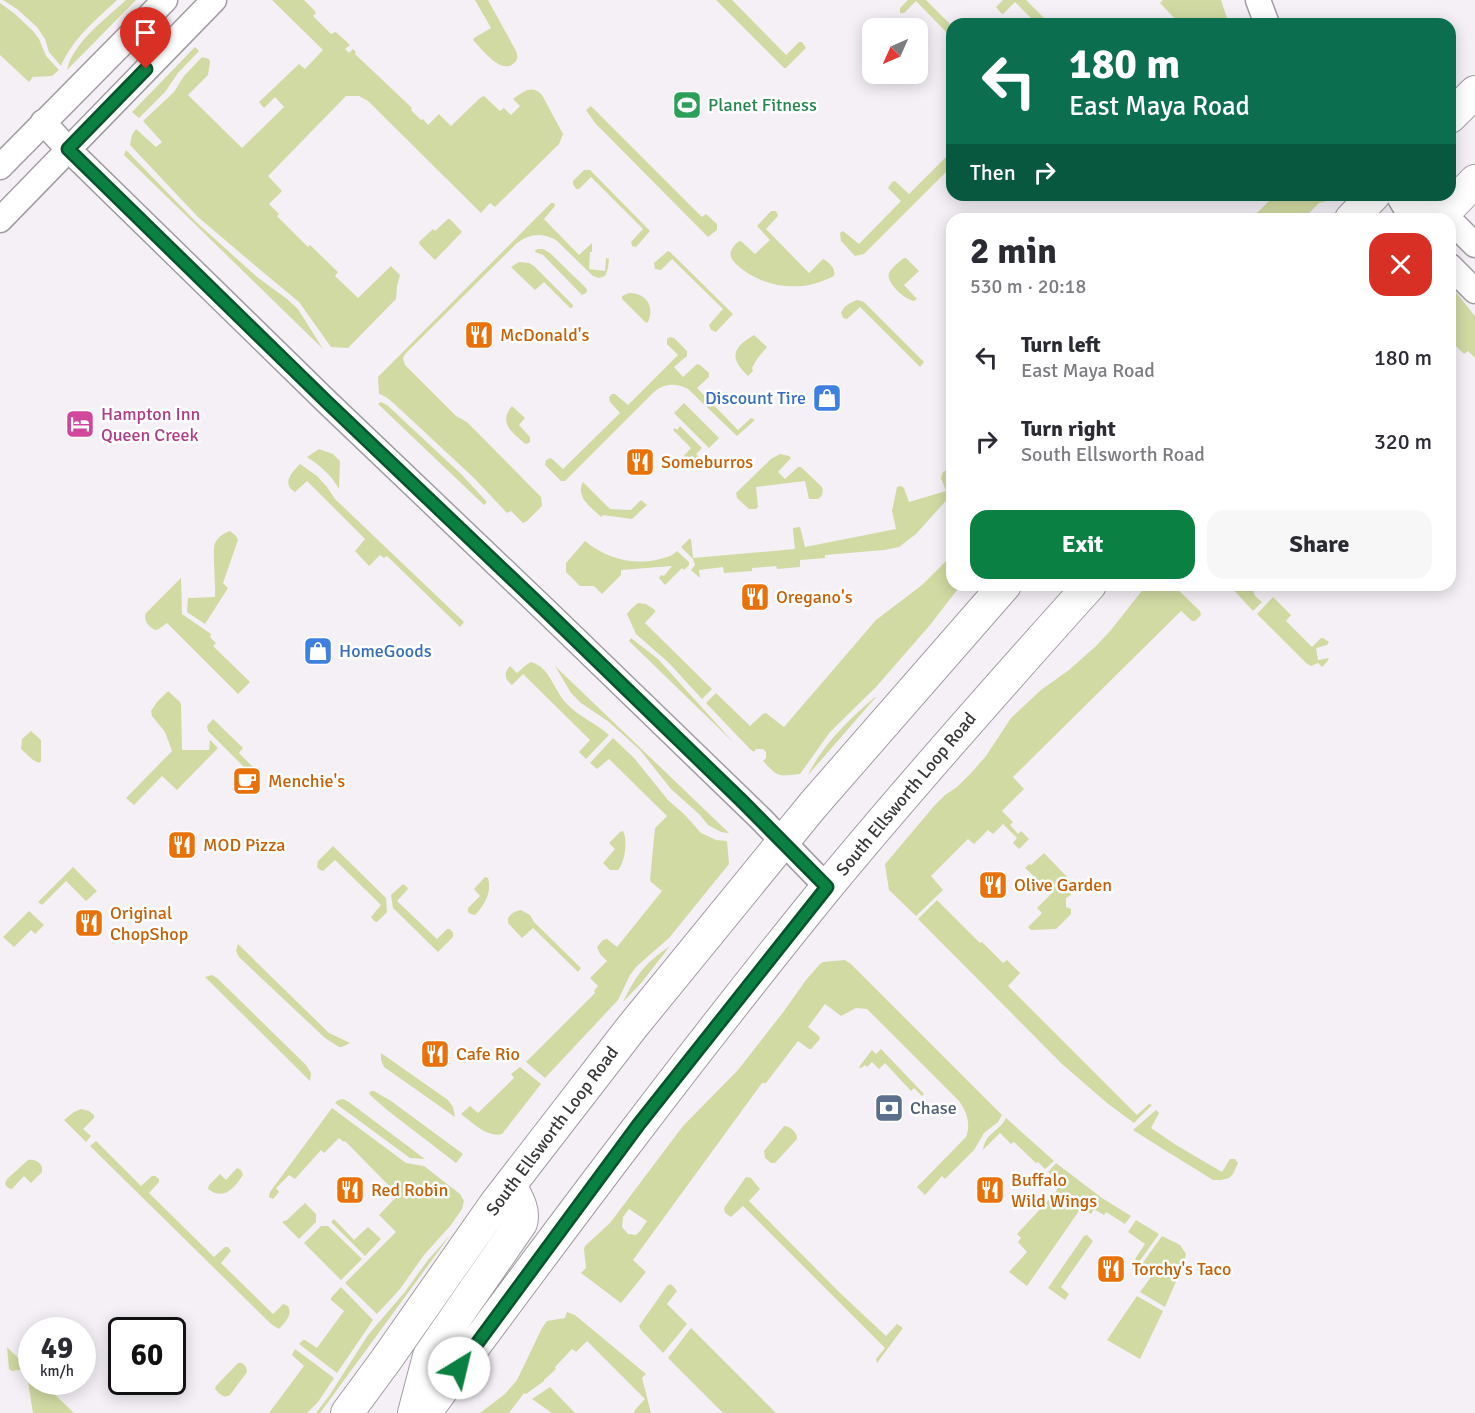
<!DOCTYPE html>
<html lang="en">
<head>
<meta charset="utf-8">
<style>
  :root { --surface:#fff; --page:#f7f7f7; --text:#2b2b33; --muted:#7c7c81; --accent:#0b8043 }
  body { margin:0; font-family:Signika,sans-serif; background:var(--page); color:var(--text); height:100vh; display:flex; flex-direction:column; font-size:22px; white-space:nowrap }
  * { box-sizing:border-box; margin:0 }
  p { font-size:20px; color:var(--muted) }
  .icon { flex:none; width:33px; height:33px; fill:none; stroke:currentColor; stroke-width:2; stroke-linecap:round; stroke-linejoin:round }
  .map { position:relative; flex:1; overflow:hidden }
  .panel { position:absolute; left:946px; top:213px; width:510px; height:378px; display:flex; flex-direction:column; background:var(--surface); border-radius:18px; box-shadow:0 3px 15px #0003 }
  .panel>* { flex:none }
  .banner { position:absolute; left:946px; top:18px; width:510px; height:183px; border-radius:18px; box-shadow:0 3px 15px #0003; background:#0b6e4f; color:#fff; overflow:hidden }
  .needle { width:39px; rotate:225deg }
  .tools { position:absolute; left:862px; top:18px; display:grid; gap:12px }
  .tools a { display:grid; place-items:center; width:66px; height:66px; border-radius:12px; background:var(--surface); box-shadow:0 3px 15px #0003; font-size:30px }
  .speed { position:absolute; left:18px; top:1317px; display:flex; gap:12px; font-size:30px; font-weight:700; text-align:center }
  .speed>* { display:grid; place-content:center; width:78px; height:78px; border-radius:50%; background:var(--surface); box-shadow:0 3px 15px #0003; line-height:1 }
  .speed small { font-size:15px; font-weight:400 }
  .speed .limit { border:3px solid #111; border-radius:9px; background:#fff; color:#111 }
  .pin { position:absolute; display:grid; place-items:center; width:51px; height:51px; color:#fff; margin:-62px -26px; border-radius:50% 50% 50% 0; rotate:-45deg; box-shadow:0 0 6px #0007 }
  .pin .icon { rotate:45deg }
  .me { position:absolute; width:66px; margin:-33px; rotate:36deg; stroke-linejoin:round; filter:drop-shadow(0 0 4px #0008) }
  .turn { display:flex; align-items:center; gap:21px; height:126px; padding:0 24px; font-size:27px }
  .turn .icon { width:78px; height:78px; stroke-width:2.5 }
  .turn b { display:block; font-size:42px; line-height:51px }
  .then { display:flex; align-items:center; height:57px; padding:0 24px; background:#0003; gap:12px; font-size:22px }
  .round { display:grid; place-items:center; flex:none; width:63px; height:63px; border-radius:18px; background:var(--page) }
  .headline { display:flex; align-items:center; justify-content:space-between; height:102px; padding:0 24px }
  h1 { font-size:36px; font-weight:700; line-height:45px }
  .cta { display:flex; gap:12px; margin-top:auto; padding:12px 24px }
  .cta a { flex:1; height:69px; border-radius:18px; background:var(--accent); color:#fff; font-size:24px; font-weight:700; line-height:69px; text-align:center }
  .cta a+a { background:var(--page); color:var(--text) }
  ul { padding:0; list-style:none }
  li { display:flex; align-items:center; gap:18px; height:84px; padding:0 24px }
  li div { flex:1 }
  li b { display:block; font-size:22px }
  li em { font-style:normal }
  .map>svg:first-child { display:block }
</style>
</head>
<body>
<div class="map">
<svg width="1475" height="1413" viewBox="0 0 1475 1413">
  <rect width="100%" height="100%" fill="#f4f0f6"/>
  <path fill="#d1daa3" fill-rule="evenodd" d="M3,0H117C96,20 73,38 61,66L49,52L45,39L37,27L17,9Z
    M126,0H136L67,70C73,42 106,19 126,0Z
    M272,0H304L315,11L316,13L313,16L331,34L335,32L337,33L350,45L345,49L349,53L353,49L356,52L355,54L412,108L411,110L421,120L423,119L428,125L439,114L451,126L480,98L484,96L500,111L504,108L511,115L520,106L513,99C523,92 532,84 542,95L563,134L559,144L495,207L490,203L481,213L368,101L359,96H346L268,176L282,191L269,204L279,214L277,216L308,247L310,245L338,272L335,276L358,298L391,266L400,275L397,286L396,299L348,348L331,347L299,302L258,268L198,217L130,145L132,135L136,129L156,147L162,142L143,121L174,92L184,76L202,57L209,59L210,62L208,75L188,95L242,148L284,107L275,97L264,108L259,102L299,64L305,69L323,50Z
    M475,0H488L516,51C518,56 518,60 513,64C500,74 482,49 473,40L474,38L491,28Z
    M716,0H732L786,55L799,42H802L806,48L786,68H784Z
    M908,0H926L952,26V38L916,1L904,13H900V8Z
    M1003,0H1026L1050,24H1037L1015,2L1003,14L1001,13L996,7Z
    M1163,0H1221L1229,24H1180L1160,3Z
    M0,3L15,14L33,31L39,39L46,56L59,70L52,76L33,77L29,82L0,55Z
    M195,47L199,51L178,73L165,92L139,118L132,112Z
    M591,106L702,217L706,214L717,224V230L708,237L595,123L586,110Z
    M126,150L196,222L257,277L287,299L298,309L323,349L126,157L124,155Z
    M952,151V166L864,254L855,256L841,241L840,233L843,231L859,244L901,201L888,188L892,182L895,181L909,194Z
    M584,170H590L650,231L636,247L632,246L631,242L643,229L591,177L579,189H576L573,184V181Z
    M1269,195H1334L1327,201L1319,203L1303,219H1251L1269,201Z
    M551,203H554L555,206L544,219L579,255L592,243V252H590L589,269L605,271L606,258L609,259L608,268L605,276L599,278L593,276L556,240C541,232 529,234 516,244L405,354L403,358L405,365L456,416L467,422L541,497L542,506L527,521L523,523L511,511L507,513L475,479L401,410C394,404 387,396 379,394L378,377Z
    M771,211H776L778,216L766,229L809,273L823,259C830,263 836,269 834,276C824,281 813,285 802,286C778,288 754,281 736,264C727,255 730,249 739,241L742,242L755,254L770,240L757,226Z
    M448,219H450L462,232L435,260L420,245L419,242L433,229L435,231Z
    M537,249H543L550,253L586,288L587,290L586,293L582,295L543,255L535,252V251Z
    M668,251L670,252L733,314L716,332L711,330L709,325L723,309L672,259L661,270L655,269L654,263Z
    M904,258H906L919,271L904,285L917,299L914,301C905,300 885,282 889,273C892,267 899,262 904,258Z
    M519,262L529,263L534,266L573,305L572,308H570L544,282L535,290L511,267Z
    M1450,285L1475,316V358L1468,351L1464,354L1451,341Z
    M629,293C646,293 655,306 648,322L646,323L622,299V296Z
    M858,300L864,302L924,362L920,367L860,307L847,319L843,318L841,313C844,306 850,302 858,300Z
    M754,335L767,347L757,359L752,368L753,371L748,376C729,358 732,348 754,335Z
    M670,337L674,338L687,351V356L674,367L683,377L697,364L700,365L709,373V377L697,388L738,430L751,418L755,420L737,436L688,389C677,383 664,383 654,392L565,481H561L545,465L546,460L551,458L563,469L620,413L610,402L609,397L612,394H615L628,405L678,355L667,344V339Z
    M381,402L387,405L461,474L487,502L484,505L378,404Z
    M684,403L719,438L709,448L674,413Z
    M512,406L525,418L519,425L530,437V442L527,444L524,443C512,432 498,423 512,406Z
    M680,426L702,448L696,454L700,458L690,468L681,459L691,448L673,430L675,428L677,430Z
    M319,449L333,454L340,461L339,489C331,475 321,466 307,457Z
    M780,454L789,456L791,458L778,472L785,479L798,467H801L822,487C824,492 822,497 818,499H809L805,481L756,487L758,507L756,509H749L737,498L736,493L771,459Z
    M300,464L317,476L327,487L335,499L464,622L460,627L387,556L384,558L380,555L369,566L355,551L365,539L307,481L295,492C281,484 292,472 300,464Z
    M947,470H952V494L916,534L899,547L884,550L825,555V558L800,560V567L777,569L776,566L752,568V571L724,573L723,567L699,570L700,578L691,570L695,565L693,559L681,547L689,539H691L693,558L795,549L793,530V528L800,527L805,547L896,529L892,511L897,487L901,486L904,488L909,502L946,491L941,478L943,472Z
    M583,482L610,509L631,510L641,500L647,505L632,519L603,515L601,517C591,507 575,497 583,482Z
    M230,531L236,536L238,540L223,583L228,588L205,624L187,612L188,598L215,597C216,587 212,550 215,543C218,537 224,533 230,531Z
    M585,541C606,558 630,565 656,560C664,558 671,557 677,551L689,562V565L684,570L682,568L665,585L659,578L661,575L664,576L672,566L621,570V575L602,594L594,586H580L566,572V563Z
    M952,555V585H961L930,625L876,687L830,732L800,774C778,776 779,778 763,761L766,758V752L763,749H756L754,752L750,749L706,703L716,693L750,726L763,714L766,713L784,727L876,620L922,585Z
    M181,578L182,614L211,634L210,637L216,643L213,646L250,682L238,694L167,623L159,629L155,630C148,626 143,620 146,613Z
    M1164,585H1173L1200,611L1201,615L1195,621H1192L1181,611L1013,777L1024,789L1002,811L1013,822L1010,825L1018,834L1021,831L1029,839L1019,849L1013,843L1017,838L1003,824L993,834L988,830L974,844L968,839L931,876L943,890L916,916L889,890L885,865L886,863L935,805L945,795L957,787L972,772L986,756L1011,718L1041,690L1069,670L1096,646L1111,630L1144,588L1163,587Z
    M1229,585H1251L1255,596L1262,602L1253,611Z
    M1273,597L1291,615L1286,621L1312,647L1321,638H1323L1329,642L1327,645L1316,648L1318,660L1329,658L1327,662L1322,667L1318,663L1311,666L1306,663L1257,614Z
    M638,603L646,604L655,610V612L645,623L712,689L702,699L669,663L636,634L627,614L631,609Z
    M631,638L658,659L734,743L629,641Z
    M531,662C550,667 554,691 567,704C579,717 596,723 609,735L586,759L579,752L590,740L523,674L512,685C505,679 503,674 510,666L517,673L526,665Z
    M555,666L729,833L721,832L708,825L700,815L671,789L640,750L609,722L581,703L571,693Z
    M168,691L180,702L181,705L182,750H209L210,740L218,748L177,790L162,776L134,805L126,798L172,751L165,732L152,716L151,711L157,702Z
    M875,697H876L808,775C810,770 814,764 817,759C833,735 853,716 875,697Z
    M213,719L243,748L239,753L261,775L256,779L208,731L207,726Z
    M31,731L41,740V761L39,763L33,760L21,749L22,739Z
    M613,738L634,758L668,800L685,815L701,833L716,840L727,841L729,864L669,938L637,966L630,975L618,1000L545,1078L526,1062L595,993L594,991L598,986L590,978L607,961L600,954L597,947L603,940L607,939L617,947L662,891L651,882L650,880L655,828L667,816L609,759L597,769L590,763Z
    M623,831C628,839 625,863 618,870H610L603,863L615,849L609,843L620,832Z
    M333,846L386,898L387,912L377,922L374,921L371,917L381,905L335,860L323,871L320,870L317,867L318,861Z
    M1044,853L1071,881V895L1066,898V907L1071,909V914L1056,929L1031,930L1028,927L1042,913L1037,908L1053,892L1041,880L1039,881L1025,868L1029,864L1031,865Z
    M73,867L97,891L86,901L66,881L42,905L38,902Z
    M485,877L488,878C492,892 485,905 475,915L471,914L468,912V908L480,896L474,889Z
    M403,884L407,887L408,889L397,901L437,939L447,929H450L453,933V937L438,952L393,908L391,895Z
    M937,900L980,943L982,942L1003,963L1007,960L1020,973L1008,986L1137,1115L1149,1104L1152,1105L1134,1123L1107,1103L1062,1064L918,919Z
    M521,910L530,915L534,922L581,968L578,972L533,928L522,938L508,923V918C512,913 515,911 521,910Z
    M29,911L44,925L35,934L31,930L14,947L3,937Z
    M238,944L329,1033L350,1043L342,1047H339L325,1038L239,957L236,951Z
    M670,946L642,982L623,1002C637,974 644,964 670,946Z
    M845,960L851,964L1002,1115L998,1122L984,1133L974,1150L945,1179L942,1176L925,1195L917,1187L966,1137C971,1124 967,1112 959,1101L867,1009L856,1008L841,1016L825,1004L808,1027L819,1036L820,1039L811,1049H809L798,1041L766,1083H762L633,1260L646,1272L621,1303L581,1273L586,1268L584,1249L585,1246L610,1223L683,1126L738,1070L784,1011L806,980L820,964L823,962ZM629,1209L647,1221L641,1230L636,1235L628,1234L622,1227L623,1217Z
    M212,975L217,978L306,1065L311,1073L310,1081L205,977Z
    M881,1049L924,1094L922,1096L914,1088L911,1091L885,1063L879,1069L872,1062L867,1067L865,1065L861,1068L859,1067L872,1050L876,1054Z
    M381,1053L448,1100L453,1107L455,1117L384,1067L381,1060Z
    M520,1067L541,1084L502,1134C487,1138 473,1123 461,1114L470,1106L478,1113L514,1078L511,1074Z
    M371,1091H374L391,1101L463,1154L456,1163L387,1110L370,1095L369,1093Z
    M343,1099L349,1102L425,1159L410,1158L335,1103L338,1100Z
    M332,1108L406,1163L424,1166L460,1194L464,1201L462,1209L451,1225L424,1255L400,1289L377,1314L345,1283L396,1232L379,1215L398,1195L345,1141L344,1142L339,1138L324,1153L321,1150L295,1179L289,1175L276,1188L279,1192L273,1199L269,1197L270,1192Z
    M81,1109L89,1111L94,1115V1118L83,1129L91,1136L86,1142L64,1120L74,1112Z
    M1156,1110L1159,1113L1151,1128L1176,1145L1222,1172L1230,1159H1235L1238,1163L1233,1174L1229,1178L1221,1180H1213L1163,1149L1133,1130Z
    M1006,1118L1054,1161L1045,1169L1038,1162L1036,1163L1014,1142L1011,1144L1000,1133L983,1150C985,1133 999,1132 1006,1118Z
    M784,1126C790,1126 798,1133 797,1139L775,1163H771L765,1158L764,1151Z
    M96,1141L141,1186L152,1176H155L159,1179V1182L149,1193L214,1257L225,1247H228L231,1251L221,1263L273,1314L283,1304L288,1306C293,1315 285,1322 279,1329L271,1324L90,1146Z
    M28,1160C34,1159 39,1161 42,1167V1172L31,1183L24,1176L12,1189L8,1188L5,1184L7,1179Z
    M1056,1163L1102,1198L1131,1216L1125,1224L1106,1212L1104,1215L1094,1209L1091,1214L1081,1208L1027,1286L1009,1272L1027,1252L1018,1242L1021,1238L1017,1234L1056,1192L1059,1183L1048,1172Z
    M237,1168L241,1170L243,1175C234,1188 224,1201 208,1189L209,1185L220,1174L226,1180Z
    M746,1177L751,1178L760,1189L749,1201L839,1292L886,1336L897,1324L903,1328L877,1363L876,1359L885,1348L743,1206L731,1217L725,1213L724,1208Z
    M305,1203L316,1214V1222L299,1239L282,1222L287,1220Z
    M334,1219L354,1240L368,1227L381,1239L365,1256L331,1222Z
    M1136,1220L1159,1234L1139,1262L1135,1259L1145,1244L1128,1232Z
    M321,1226H328L362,1259L341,1280L304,1243Z
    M451,1234L320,1413H316L329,1396L368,1335L404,1293L428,1260Z
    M1087,1235L1093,1241L1061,1287L1069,1294L1065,1300L1048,1288L1084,1236Z
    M1162,1236L1180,1245L1186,1254L1184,1263L1165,1307L1140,1292L1154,1273L1142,1264Z
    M671,1284L677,1291L667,1304L687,1324L663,1353L641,1330L639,1326L667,1286Z
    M341,1287L373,1320L337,1373L299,1344L303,1340H305L317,1348L344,1311L331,1300V1298Z
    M1137,1296L1163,1311L1140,1359L1107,1340Z
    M567,1312L575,1315L646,1374L642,1378L651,1413H634L635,1410L645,1399L587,1341L576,1352L572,1349L555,1367L556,1369L544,1380V1381L526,1394L524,1393L509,1413H480L505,1394L517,1380L542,1328L547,1321L565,1318Z
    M691,1328L776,1413H723L668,1358Z
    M7,1347L31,1371L32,1382H42L74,1413H33L26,1369L12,1371L9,1369Z
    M295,1349L334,1378L318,1402L307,1413H269L304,1366L292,1355Z
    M238,1363H242L246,1367L247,1372L230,1395C223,1399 220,1394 215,1389L216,1386Z
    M550,1387L575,1413H552L532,1399Z"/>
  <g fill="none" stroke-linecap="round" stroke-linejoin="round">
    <g stroke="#a19da3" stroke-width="27">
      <path id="minor" d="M1258,0L1267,24
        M43,122L68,149L328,403L544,609L760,818L827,887
        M0,167L165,0
        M1398,195L1412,219
        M1415,195L1443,213L1449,219
        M0,220L214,0
        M1450,220L1475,245
        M1450,266L1475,291"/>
    </g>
    <g stroke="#a19da3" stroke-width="34">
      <path id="major" d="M1450,117L1475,92
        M1351,219L1374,195
        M1438,219L1475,181
        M347,1413L386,1360L496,1203L632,1027L813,805L1005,585
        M414,1413L429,1356L521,1223C525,1209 516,1197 510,1185
        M425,1413C556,1235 688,1058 827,887C912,784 1001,684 1090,585"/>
    </g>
    <use href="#minor" stroke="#fff" stroke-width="24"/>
    <use href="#major" stroke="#fff" stroke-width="32"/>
  </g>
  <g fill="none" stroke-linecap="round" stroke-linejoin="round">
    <g stroke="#07532c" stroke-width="15">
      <path id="route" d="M146,69L68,149L328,403L544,609L743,802L827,887L639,1124L459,1368"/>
    </g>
    <use href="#route" stroke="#0b8043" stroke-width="10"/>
  </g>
  <defs>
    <g id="stadium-square" transform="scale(1.5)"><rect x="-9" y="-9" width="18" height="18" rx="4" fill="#2e9e5b" stroke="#fff"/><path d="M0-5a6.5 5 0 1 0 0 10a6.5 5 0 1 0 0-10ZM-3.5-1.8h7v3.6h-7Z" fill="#fff"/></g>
    <g id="restaurant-square" transform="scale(1.5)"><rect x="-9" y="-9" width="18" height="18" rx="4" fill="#e8710a" stroke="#fff"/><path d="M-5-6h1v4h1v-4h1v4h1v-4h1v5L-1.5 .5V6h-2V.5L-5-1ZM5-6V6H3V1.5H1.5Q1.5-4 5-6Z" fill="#fff"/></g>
    <g id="shop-square" transform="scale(1.5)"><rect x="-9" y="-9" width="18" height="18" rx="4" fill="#3f7fe0" stroke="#fff"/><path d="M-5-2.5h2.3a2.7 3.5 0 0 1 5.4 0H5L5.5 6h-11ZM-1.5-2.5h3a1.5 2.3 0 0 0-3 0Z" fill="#fff"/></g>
    <g id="hotel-square" transform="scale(1.5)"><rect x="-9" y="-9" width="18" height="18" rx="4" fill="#d1479c" stroke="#fff"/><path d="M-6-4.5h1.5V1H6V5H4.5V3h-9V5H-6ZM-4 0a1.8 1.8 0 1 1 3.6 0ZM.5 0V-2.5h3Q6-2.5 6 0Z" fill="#fff"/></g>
    <g id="cafe-square" transform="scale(1.5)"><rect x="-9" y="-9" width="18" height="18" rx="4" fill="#e8710a" stroke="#fff"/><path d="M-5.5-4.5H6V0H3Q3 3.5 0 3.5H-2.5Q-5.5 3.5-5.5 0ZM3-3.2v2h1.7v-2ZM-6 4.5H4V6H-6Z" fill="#fff"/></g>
    <g id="bank-square" transform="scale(1.5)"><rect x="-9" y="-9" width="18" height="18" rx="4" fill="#5c6f8a" stroke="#fff"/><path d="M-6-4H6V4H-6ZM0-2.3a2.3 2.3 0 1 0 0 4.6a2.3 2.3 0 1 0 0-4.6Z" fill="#fff"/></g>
  </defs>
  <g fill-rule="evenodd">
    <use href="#stadium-square" x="687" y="105"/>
    <use href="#restaurant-square" x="479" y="335"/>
    <use href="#shop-square" x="827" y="398"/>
    <use href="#hotel-square" x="80" y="424"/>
    <use href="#restaurant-square" x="640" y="462"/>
    <use href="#restaurant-square" x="755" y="597"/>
    <use href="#shop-square" x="318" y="651"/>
    <use href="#cafe-square" x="247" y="781"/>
    <use href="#restaurant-square" x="182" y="845"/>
    <use href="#restaurant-square" x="993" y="885"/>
    <use href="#restaurant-square" x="89" y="923"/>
    <use href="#restaurant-square" x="435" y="1054"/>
    <use href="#bank-square" x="889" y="1108"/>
    <use href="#restaurant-square" x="350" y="1190"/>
    <use href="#restaurant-square" x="990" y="1190"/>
    <use href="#restaurant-square" x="1111" y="1269"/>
  </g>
  <g text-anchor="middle" stroke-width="5" stroke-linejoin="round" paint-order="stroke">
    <g font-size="18" fill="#27864d" stroke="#fff" text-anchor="start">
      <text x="708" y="111">Planet Fitness</text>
    </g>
    <g font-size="18" fill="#c56008" stroke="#fff" text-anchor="start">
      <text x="500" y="341">McDonald's</text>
      <text x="661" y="468">Someburros</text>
      <text x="776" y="603">Oregano's</text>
      <text x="268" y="787">Menchie's</text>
      <text x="203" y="851">MOD Pizza</text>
      <text x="1014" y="891">Olive Garden</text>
      <text x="110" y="919">Original<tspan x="110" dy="21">ChopShop</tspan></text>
      <text x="456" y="1060">Cafe Rio</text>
      <text x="1011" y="1186">Buffalo<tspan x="1011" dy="21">Wild Wings</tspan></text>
      <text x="371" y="1196">Red Robin</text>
      <text x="1132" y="1275">Torchy's Taco</text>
    </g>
    <g font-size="18" fill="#366cbe" stroke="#fff" text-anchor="end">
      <text x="806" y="404">Discount Tire</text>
      <text x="339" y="657" text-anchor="start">HomeGoods</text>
    </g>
    <g font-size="18" fill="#b23c85" stroke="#fff" text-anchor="start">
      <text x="101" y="420">Hampton Inn<tspan x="101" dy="21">Queen Creek</tspan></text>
    </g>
    <g font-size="18" fill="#373638" stroke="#fff">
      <text transform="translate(906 794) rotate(-50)" y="6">South Ellsworth Loop Road</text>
      <text transform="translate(552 1131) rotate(-53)" y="6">South Ellsworth Loop Road</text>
    </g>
    <g font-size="18" fill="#4e5e75" stroke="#fff" text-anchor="start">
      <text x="910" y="1114">Chase</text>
    </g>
  </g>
</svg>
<div class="tools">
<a><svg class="needle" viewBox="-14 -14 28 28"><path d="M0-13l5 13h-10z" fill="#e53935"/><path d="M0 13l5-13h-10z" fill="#7c7c81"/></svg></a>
</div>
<div class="speed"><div>49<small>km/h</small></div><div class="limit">60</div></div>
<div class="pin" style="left:146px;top:69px;background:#d93025"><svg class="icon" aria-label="arrive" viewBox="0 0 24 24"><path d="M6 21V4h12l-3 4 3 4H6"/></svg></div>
<svg class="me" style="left:459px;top:1368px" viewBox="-20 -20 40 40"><circle r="19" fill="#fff"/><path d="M0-13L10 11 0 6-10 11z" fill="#0b8043"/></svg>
<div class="banner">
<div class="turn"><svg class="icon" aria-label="left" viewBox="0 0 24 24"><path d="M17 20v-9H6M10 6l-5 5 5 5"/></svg><div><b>180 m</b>East Maya Road</div></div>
<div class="then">Then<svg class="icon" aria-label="right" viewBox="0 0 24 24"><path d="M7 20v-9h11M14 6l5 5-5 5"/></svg></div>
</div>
<section class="panel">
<div class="headline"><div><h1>2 min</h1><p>530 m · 20:18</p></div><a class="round" style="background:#d93025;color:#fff"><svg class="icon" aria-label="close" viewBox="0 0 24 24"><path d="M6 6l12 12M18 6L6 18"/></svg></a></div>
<ul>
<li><svg class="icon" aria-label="left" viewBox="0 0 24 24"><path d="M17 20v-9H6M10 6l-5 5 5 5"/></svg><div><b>Turn left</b><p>East Maya Road</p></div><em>180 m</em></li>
<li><svg class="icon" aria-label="right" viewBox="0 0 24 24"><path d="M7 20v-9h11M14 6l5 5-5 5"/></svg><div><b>Turn right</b><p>South Ellsworth Road</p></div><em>320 m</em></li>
</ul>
<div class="cta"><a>Exit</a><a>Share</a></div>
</section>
</div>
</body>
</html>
